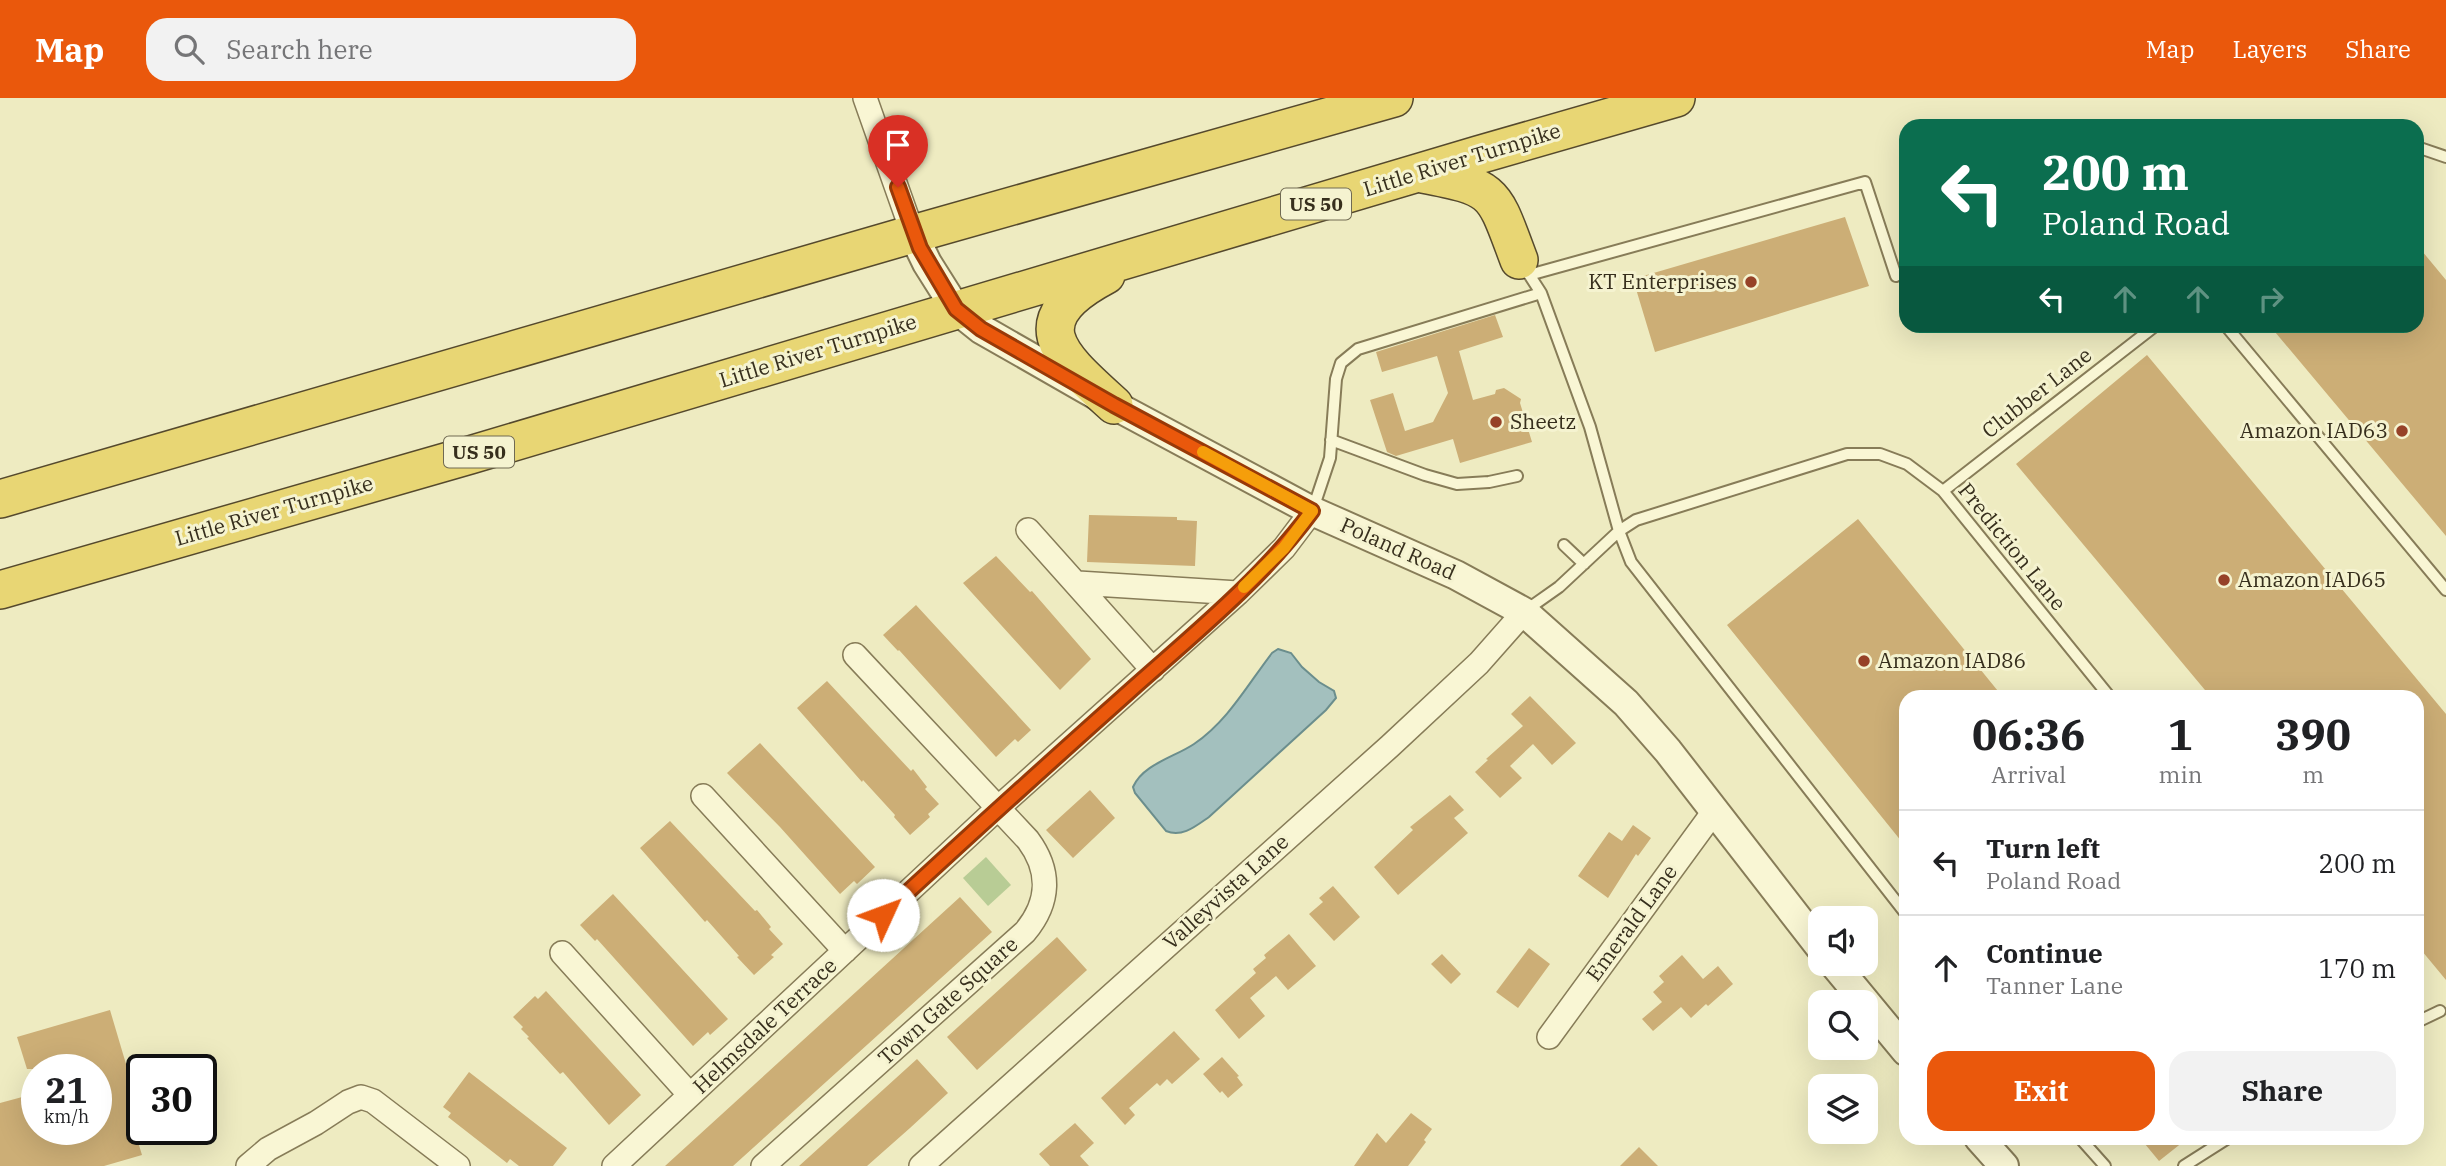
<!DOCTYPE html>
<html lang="en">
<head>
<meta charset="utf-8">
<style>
  :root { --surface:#fff; --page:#f2f2f2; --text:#202124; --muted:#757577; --line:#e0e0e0; --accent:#ea580c }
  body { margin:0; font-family:"IBM Plex Serif",serif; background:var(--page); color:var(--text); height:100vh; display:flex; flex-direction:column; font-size:26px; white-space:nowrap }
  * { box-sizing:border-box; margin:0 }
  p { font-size:23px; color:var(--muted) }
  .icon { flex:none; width:38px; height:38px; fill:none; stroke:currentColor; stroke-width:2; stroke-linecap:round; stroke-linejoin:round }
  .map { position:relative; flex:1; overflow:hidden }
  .panel { position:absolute; left:1899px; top:592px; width:525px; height:455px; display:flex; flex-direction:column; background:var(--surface); border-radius:21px; box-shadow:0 7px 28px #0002 }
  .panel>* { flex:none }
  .top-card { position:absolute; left:1899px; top:21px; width:525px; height:214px; border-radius:21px; box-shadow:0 7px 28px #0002; background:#0b6e4f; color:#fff; overflow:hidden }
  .tools { position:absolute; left:1808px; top:808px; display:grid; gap:14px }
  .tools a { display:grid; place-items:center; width:70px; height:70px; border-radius:14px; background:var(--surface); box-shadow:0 7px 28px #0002; font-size:35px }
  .speed { position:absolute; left:21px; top:956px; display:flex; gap:14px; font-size:35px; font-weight:700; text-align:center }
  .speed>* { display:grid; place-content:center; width:91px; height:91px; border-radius:50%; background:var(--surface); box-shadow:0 7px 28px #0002; line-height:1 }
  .speed small { font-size:18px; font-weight:400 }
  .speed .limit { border:4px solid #111; border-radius:10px; background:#fff; color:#111 }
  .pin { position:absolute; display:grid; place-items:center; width:60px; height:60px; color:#fff; margin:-72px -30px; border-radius:50% 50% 50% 0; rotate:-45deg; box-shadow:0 0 7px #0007 }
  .pin .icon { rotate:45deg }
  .me { position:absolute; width:77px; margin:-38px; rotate:47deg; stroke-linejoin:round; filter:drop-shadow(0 0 5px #0008) }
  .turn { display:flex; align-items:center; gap:24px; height:147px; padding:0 28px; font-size:32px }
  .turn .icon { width:91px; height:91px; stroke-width:2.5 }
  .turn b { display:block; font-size:49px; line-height:60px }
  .lanes { display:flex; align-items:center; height:66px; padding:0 28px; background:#0003; justify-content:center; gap:35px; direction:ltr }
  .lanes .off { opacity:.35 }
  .eta { display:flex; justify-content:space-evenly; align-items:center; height:119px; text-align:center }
  .eta b { font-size:42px; font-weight:800; line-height:49px }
  .primary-button { display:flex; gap:14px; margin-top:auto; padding:14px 28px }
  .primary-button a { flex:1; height:80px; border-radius:21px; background:var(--accent); color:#fff; font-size:28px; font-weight:800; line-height:80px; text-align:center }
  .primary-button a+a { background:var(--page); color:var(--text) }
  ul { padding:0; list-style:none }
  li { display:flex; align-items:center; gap:21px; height:105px; padding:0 28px; border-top:2px solid var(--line) }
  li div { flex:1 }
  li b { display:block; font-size:26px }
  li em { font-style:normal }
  header { display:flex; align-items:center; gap:42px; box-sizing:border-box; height:98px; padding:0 35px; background:var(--accent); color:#fff }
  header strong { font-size:33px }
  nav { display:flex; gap:38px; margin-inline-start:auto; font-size:24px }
  .search { width:490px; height:63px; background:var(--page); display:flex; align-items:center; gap:18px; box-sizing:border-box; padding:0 24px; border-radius:21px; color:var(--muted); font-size:26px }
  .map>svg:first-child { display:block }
</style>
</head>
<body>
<header>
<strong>Map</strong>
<div class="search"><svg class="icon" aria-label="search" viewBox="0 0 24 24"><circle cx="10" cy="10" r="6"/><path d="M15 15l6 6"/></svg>Search here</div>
<nav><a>Map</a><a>Layers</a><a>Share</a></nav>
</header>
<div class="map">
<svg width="2446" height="1068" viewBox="0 0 2446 1068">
  <rect width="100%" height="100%" fill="#eeebc1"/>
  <path fill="#b8cc95" d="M986,759L1011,787L988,808L963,780Z"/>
  <path fill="#a3c0be" stroke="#6b8e8d" stroke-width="2" d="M1278,551L1291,555L1302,569L1319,584L1334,593L1336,600L1326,612L1209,719C1196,728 1182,740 1166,733L1135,695L1133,689C1143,666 1175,659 1194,646C1228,623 1248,586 1272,555Z"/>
  <path fill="#ccae76" d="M1845,119L1869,188L1655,254L1633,181Z
    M2417,147L2446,182V438L2270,228H2417Z
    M1495,217L1503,239L1459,253L1473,302L1495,296L1496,292L1504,290L1521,301L1520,305L1532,344L1460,365L1453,341L1396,358L1387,354L1370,302L1393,295L1405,333L1433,324L1448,295L1437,258L1382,274L1376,254Z
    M2147,257L2446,616V882L2417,847V598H2210L2016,366Z
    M1089,417L1177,419V422L1197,423L1195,468L1087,464Z
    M1858,421L2002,598H1906V749L1727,527Z
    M996,458L1030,494L1032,493L1091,561L1060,592L963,485Z
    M916,507L1031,632L1018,644L1015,641L996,659L899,552L898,553L883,537Z
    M827,583L911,673L913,671L927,689L925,691L939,706L928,716L930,719L910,737L894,719L895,717L863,682L862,684L797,610Z
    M1530,598L1576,645L1552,667L1533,646L1510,668L1522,680L1500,700L1475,674L1488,662L1486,661L1523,628L1511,616Z
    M760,645L875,769L857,786L854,783L840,796L780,729L727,675Z
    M1090,692L1115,720L1073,760L1046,732Z
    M1450,697L1464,712L1454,720L1468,735L1398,797L1374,769L1413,732L1410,729Z
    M670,723L755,813L757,812L771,829L769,831L783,846L771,857L774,859L754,877L737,859L739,858L707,822L705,824L640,750Z
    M1633,727L1651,740L1638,758L1636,756L1608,800L1578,778L1609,734L1622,743Z
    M1333,788L1360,819L1334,843L1309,816L1323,804L1319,800Z
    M613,796L728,921L710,937L708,934L693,948L597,841L595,843L580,827Z
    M960,799L992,834L733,1068H665Z
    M1289,836L1316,868L1288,892L1276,878L1250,900L1265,918L1239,941L1215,912L1256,875L1253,871L1266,860L1264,857Z
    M1057,839L1087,872L977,972L947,939Z
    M1529,850L1550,866L1518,910L1496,894Z
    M1442,856L1461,876L1451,886L1431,866Z
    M1682,857L1703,881L1718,868L1733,886L1708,908L1706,906L1691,920L1681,909L1653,933L1642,921L1662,904L1653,894L1664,884L1659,878Z
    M546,893L641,997L609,1027L563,974L560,976L527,940L529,939L521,931L523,929L513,919L535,898L538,901Z
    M110,912L142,1020V1031H145L148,1042L138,1044L142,1057L104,1068H0V1005L37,995V1031H96V971H27L17,939Z
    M1174,933L1200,961L1172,986L1167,981L1160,988L1157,985L1129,1010L1135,1017L1125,1027L1101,1000Z
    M1222,959L1239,978L1237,979L1243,987L1228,1000L1222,993L1220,995L1203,976Z
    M917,961L948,995L910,1030L867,1068H799Z
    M469,974L567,1050L553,1068H519L510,1061L507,1065L448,1019L451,1015L443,1009Z
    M1411,1015L1432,1031L1424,1042L1426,1044L1408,1068H1354L1377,1035L1386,1045Z
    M1075,1025L1094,1045L1080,1058L1089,1068H1050L1039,1056Z
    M2140,1040H2188L2159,1063Z
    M1639,1049L1658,1068H1620Z"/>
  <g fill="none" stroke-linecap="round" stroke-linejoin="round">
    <g stroke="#877c58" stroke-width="14">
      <path id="service" d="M2417,49L2446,59
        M1523,167L1541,195L1590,329L1619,433L1631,464L1906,816
        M1529,177L1865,84L1896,178
        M2226,228L2446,492
        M1331,342L1425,377L1457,386L1489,384L1517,378
        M1943,393L2155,228
        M1313,411L1330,360L1336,281L1341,265L1358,251L1541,195
        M1564,447L1584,466
        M1525,513L1559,489L1619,433L1636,422L1847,356H1880L1907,366L1943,393L2109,598
        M2417,924L2440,913
        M2080,1040L2105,1068
        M2184,1068L2228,1040"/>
    </g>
    <g stroke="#877c58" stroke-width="26">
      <path id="minor" d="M865,0L913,136
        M1028,432L1153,572
        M1078,485L1238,495
        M703,698L845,853
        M562,855L690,997
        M1549,939L1715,712
        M248,1068L268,1051L316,1025L348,1004L361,999L373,1003L458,1068
        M614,1068L998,710L1238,495L1284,450L1312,413
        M763,1068L1025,834C1050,804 1051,773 1028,742L855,557
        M921,1068L1390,648L1479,565L1524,514"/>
    </g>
    <g stroke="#877c58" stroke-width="32">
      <path id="tertiary" d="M913,136L927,165L956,211L981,231L1114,307L1312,413L1456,477L1524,514L1626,605L1668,653L1820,849
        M1834,866L1906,953
        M1979,1040L2004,1068"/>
    </g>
    <g stroke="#55492d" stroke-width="40">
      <path id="trunk" d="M1423,76C1497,90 1493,93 1519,162
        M1106,177C1018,224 1060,258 1114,307
        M0,401L913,136L1394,0
        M0,492L470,357L1478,57L1676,0"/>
    </g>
    <use href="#service" stroke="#f9f6d4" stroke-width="10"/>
    <use href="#minor" stroke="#f9f6d4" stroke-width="23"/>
    <use href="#tertiary" stroke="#f9f6d4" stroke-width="28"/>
    <use href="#trunk" stroke="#e8d674" stroke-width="37"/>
  </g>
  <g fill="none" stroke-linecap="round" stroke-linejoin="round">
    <g stroke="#983908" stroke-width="18">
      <path id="route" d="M883,817C965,741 1048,666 1131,592C1194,536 1262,481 1312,413L1114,307L981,231L956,211L920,150L898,89"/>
    </g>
    <use href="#route" stroke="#ea580c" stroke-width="12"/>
    <path stroke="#f59e0b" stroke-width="12" d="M1203,354L1312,413L1284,450L1244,489"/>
  </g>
  <g fill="#964228" stroke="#f5f3d0" stroke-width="2.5">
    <circle cx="1751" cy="184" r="7"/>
    <circle cx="1496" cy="324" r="7"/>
    <circle cx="2402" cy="333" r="7"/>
    <circle cx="2224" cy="482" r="7"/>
    <circle cx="1864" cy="563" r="7"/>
  </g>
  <g text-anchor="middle" stroke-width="6" stroke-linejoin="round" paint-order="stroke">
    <g fill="#f5f3d0" stroke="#706a53" stroke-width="2">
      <rect x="1281" y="90.5" width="70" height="31" rx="5"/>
      <rect x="444" y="338.5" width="70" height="31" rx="5"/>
    </g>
    <g font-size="19" font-weight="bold" fill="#372f1d">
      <text x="1316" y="113">US 50</text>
      <text x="479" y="361">US 50</text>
    </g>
    <g font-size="21" fill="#372f1d" stroke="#f5f3d0">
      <text transform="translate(1462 62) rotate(-17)" y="7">Little River Turnpike</text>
      <text transform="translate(818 253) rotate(-17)" y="7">Little River Turnpike</text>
      <text transform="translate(2037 295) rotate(-38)" y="7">Clubber Lane</text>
      <text transform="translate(274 413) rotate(-16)" y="7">Little River Turnpike</text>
      <text transform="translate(2012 449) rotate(51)" y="7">Prediction Lane</text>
      <text transform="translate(1398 451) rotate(24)" y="7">Poland Road</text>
      <text transform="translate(1226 794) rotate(-42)" y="7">Valleyvista Lane</text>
      <text transform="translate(1632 825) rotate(-54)" y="7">Emerald Lane</text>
      <text transform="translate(948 903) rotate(-42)" y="7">Town Gate Square</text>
      <text transform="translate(765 928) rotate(-43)" y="7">Helmsdale Terrace</text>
    </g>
    <g font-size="21" fill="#372f1d" stroke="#f5f3d0" text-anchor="start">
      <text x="1737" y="191" text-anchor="end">KT Enterprises</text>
      <text x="1510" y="331">Sheetz</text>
      <text x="2388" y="340" text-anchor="end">Amazon IAD63</text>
      <text x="2238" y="489">Amazon IAD65</text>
      <text x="1878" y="570">Amazon IAD86</text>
    </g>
  </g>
</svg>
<div class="tools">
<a><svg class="icon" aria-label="sound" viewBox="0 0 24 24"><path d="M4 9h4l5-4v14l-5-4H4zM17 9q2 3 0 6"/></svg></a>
<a><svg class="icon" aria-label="search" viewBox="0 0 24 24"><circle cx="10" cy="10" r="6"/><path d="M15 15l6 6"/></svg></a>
<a><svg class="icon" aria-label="layers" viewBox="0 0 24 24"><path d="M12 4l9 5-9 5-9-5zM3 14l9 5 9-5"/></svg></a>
</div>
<div class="speed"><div>21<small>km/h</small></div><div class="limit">30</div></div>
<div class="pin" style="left:898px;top:89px;background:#d93025"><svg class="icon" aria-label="arrive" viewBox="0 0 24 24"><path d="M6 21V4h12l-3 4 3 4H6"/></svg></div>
<svg class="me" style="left:883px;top:817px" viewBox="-20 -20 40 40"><circle r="19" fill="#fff"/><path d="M0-13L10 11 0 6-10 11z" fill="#ea580c"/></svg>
<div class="top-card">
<div class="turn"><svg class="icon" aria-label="left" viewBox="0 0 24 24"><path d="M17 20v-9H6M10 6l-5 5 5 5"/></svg><div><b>200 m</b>Poland Road</div></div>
<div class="lanes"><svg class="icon" aria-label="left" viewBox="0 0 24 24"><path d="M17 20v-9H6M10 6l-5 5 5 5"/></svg><svg class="icon off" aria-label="ahead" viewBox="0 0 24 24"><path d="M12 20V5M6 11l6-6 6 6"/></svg><svg class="icon off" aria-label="ahead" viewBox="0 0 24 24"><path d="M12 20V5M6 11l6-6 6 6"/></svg><svg class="icon off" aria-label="right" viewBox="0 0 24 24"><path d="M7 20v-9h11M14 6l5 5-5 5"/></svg></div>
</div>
<section class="panel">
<div class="eta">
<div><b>06:36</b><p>Arrival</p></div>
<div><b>1</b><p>min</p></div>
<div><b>390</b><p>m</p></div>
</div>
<ul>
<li><svg class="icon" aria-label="left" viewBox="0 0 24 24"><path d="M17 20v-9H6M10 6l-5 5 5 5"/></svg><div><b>Turn left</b><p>Poland Road</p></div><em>200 m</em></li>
<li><svg class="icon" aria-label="ahead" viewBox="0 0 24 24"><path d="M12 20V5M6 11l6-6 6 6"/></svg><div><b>Continue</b><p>Tanner Lane</p></div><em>170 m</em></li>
</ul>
<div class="primary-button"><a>Exit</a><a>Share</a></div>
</section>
</div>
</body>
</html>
